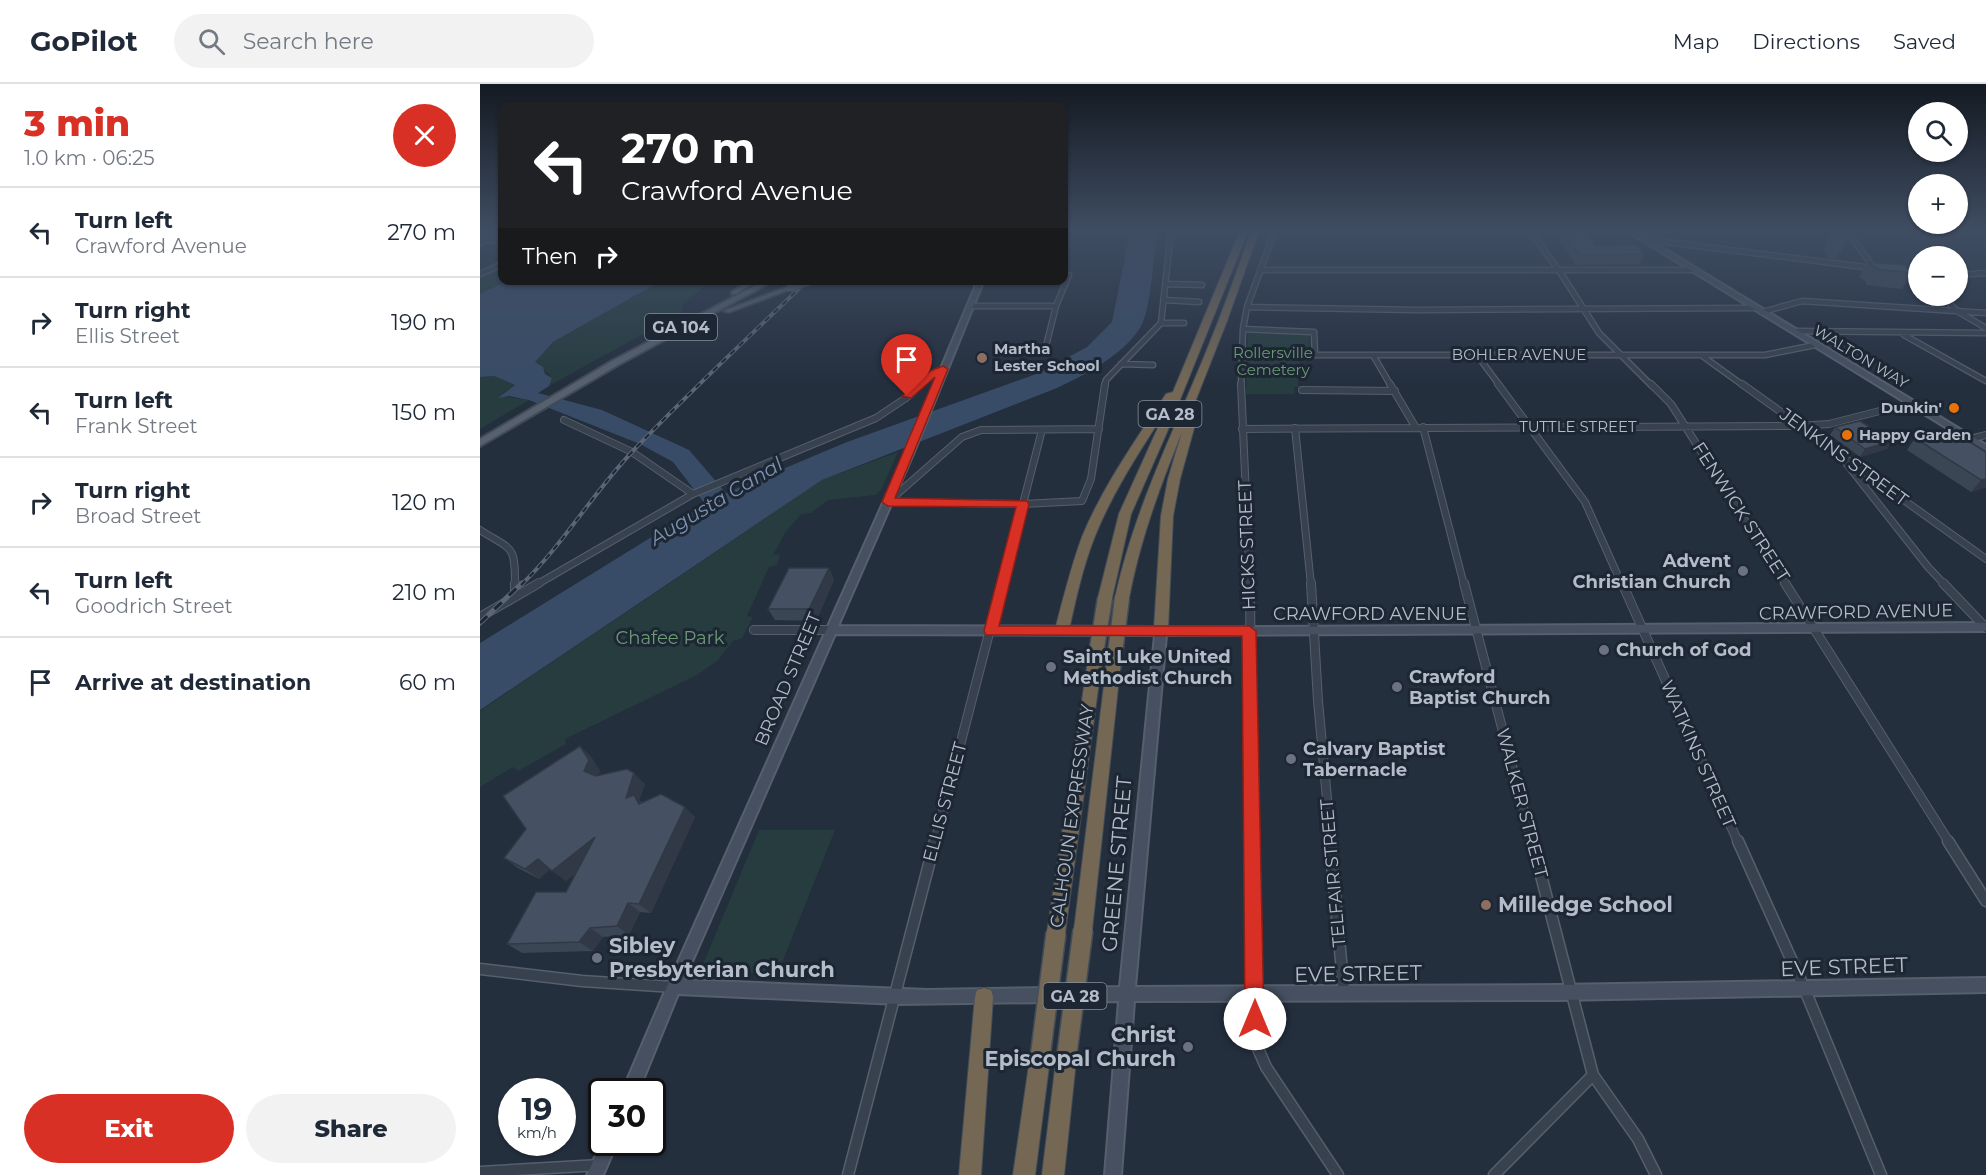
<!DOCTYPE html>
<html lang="en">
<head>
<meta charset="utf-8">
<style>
  :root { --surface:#fff; --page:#f2f2f3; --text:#1f2937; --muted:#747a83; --line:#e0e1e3; --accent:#d93025 }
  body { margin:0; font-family:Montserrat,sans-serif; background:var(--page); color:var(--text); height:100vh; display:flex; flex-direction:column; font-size:22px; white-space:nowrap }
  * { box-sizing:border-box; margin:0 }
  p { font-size:20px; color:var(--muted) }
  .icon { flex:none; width:33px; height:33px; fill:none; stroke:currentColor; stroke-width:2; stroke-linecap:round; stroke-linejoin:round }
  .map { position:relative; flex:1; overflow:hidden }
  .side { display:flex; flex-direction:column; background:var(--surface); width:480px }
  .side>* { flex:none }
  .hud { position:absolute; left:18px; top:18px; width:570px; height:183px; border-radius:12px; box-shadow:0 2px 4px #0004; background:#202124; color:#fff; overflow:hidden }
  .buttons { position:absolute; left:1428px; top:18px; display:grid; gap:12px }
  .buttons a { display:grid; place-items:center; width:60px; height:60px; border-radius:50%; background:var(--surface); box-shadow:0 2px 4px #0004; font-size:30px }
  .speed { position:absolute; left:18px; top:994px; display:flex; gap:12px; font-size:30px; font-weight:700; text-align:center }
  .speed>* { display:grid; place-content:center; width:78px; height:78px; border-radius:50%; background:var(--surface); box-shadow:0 2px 4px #0004; line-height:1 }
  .speed small { font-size:15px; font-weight:400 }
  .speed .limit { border:3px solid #111; border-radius:9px; background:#fff; color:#111 }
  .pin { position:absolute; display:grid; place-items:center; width:51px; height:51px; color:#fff; margin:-62px -26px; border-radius:50% 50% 50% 0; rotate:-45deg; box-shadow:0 0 6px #0007 }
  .pin .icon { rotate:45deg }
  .me { position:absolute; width:66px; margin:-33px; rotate:0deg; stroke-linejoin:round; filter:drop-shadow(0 0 4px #0008) }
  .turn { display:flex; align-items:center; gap:21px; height:126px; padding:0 24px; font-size:27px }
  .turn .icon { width:78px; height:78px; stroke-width:2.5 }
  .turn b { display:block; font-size:42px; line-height:51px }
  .then { display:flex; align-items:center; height:57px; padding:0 24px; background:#0003; gap:12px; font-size:22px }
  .round { display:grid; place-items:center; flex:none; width:63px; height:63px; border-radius:32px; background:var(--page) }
  .head { display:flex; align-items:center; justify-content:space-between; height:102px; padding:0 24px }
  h1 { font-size:36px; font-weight:800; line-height:45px; color:var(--accent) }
  .button { display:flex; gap:12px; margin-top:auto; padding:12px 24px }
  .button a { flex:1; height:69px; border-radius:36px; background:var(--accent); color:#fff; font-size:24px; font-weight:800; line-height:69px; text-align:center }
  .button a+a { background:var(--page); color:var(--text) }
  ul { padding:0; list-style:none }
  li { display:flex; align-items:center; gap:18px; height:90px; padding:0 24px; border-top:2px solid var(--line) }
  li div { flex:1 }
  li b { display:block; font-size:22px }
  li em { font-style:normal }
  header { display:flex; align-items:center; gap:36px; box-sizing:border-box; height:84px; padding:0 30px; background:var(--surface); border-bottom:2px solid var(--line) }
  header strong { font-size:28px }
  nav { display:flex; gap:33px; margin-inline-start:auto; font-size:21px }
  .search { width:420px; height:54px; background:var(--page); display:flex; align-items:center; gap:15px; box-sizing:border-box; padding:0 21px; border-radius:33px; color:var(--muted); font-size:22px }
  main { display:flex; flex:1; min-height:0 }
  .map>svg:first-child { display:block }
</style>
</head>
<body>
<header>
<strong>GoPilot</strong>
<div class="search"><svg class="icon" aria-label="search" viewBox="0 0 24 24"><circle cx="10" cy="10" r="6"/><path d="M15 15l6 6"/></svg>Search here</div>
<nav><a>Map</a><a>Directions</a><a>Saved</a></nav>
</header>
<main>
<section class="side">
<div class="head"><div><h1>3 min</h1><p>1.0 km · 06:25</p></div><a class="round" style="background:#d93025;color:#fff"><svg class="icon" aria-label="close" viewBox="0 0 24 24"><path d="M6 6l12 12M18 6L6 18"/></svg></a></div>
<ul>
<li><svg class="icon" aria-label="left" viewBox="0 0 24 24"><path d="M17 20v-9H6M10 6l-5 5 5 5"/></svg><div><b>Turn left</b><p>Crawford Avenue</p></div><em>270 m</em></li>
<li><svg class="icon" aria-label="right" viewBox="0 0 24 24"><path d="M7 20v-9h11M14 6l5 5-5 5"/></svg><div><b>Turn right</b><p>Ellis Street</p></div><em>190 m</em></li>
<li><svg class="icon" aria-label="left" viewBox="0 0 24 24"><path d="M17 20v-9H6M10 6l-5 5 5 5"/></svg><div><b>Turn left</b><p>Frank Street</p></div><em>150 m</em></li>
<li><svg class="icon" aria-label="right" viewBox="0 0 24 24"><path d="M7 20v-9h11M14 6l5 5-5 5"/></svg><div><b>Turn right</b><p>Broad Street</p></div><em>120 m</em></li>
<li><svg class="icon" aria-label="left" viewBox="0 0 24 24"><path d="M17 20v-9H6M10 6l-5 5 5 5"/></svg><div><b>Turn left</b><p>Goodrich Street</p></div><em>210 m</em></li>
<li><svg class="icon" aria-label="arrive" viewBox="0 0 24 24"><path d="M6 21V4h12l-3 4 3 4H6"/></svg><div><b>Arrive at destination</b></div><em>60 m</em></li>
</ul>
<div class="button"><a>Exit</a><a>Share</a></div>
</section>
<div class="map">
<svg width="1506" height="1091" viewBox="0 0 1506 1091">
  <rect width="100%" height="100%" fill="#242f3e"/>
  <path fill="#263c3f" d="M22,180V196L27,197L0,210V192Z
    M181,197H232L203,220L201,229L69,302L72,293L55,278L73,258Z
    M768,247L829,251L830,273L819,274L821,290L817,291L819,303H814L815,310H766Z
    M14,292L35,301L23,309L27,313L49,316L0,345V293Z
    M418,368L401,406L396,411L348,416L331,429L321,430L305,449L293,471L300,470L297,481L289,483L267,532L273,533L262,554L253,557L237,577L217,591L85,655L86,660L38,687L33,683L0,703V627L342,396Z
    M279,746H355L297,891L221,885Z"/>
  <path fill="#394c67" d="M650,147H677C674,170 671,227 660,244C642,272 606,290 577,304L342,396L0,626V559L225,420L193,378L160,360L49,316L29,312L18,314L35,301L14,292L0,293V210L27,197H181L73,258L55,278L63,283L65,290L72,294L69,302L58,309L122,326L209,366L246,409L367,358L559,289L607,263L632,238Z"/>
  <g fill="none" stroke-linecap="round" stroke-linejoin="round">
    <g stroke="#565f6c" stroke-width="7">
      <path id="street-far3" d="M1050,147L1080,188L1119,249L1172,302
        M1367,147L1394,184
        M1163,155L1392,184
        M7,156L22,158
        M0,159L22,148
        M780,186H1214
        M1424,188L1438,190
        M0,190L22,180
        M1478,191L1506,189
        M686,200L722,201
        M1462,212L1477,227L1506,244
        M684,216L719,218
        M491,222H576
        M767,223L937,226L1276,224
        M1282,228L1322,217L1506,229
        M681,239H704
        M763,245L834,248L835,271H1285L1335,261
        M1314,247L1506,249
        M1424,251L1506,297
        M567,258L576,222L589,191
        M893,271L911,302
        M997,271L1020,302
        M1221,271L1264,302
        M641,280L673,281
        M439,302L453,289L463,285
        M625,302L626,296L681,239L691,147
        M761,302L763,245L767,223L794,149L797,147"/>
    </g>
    <g stroke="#565f6c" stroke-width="8">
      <path id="street-far2" d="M761,300L770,501
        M910,300L936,344
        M1018,300L1105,418L1142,501
        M1171,300L1191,320L1306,501
        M1262,300L1506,475
        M822,306L915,307
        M84,336L152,368L213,410
        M943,343L984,501
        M815,344L831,501
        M762,345L1319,342L1349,340L1431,319
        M1490,355L1506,351
        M1363,375L1448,483L1465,501
        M408,418L543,420L602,417L611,395L625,300
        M408,418L482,353L501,346L619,345
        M0,446C33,467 35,460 35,501
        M56,501L213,410L396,334L426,314L441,300
        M522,501L562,346"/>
    </g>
    <g stroke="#565f6c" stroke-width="10">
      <path id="street-far1" d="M35,499V513
        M770,499L772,758
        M831,499L838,617L851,758
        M984,499L1052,758
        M1142,499L1258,758
        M1305,499L1469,758
        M1463,499L1506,544
        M0,533L59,499
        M274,546H350
        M455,758L522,499"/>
    </g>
    <g stroke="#565f6c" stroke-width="13">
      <path id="street" d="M772,757L775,958L786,983L858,1091
        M850,757L864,909
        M1052,757L1113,991L1158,1055L1176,1091
        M1258,757L1325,906L1401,1091
        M1468,757L1506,817
        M0,885L102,897L194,903
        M0,1088L120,1081
        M368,1091L455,757
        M1014,1091L1113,991"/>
    </g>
    <g stroke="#565f6c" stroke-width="4">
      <path id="secondary" d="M1147,147H1155L1506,361V368Z
        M498,196H504L433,370L358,542L677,543L681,541L685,543H769L1506,539V547L686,551L655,903L1078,901L1506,894V908L1078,916L654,917L641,1091H625L639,917L418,920L198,910L158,1008H142L189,898L425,370ZM355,550L675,551L640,903L447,906L204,896Z
        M122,1057V1059H137L123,1091H107Z"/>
    </g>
    <g stroke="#414a57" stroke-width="4">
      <path id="primary" d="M270,196H278L256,210H252V208Z
        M286,196H295L138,281L0,362V355L132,277Z
        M308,203L313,204L249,228L244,227Z"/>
    </g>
    <g stroke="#434c59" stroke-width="2">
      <path id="highway" d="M760,147H768L687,348L651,430L632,514L625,519L618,514L639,430L686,326C660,367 633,407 615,452C603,482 596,514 589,546L582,551L577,550L575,546C583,515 591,483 602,453C623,402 656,356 686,310L693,308Z
        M771,147H779L747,237L713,323L719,326L700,395L693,432L688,545L681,550L674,545L681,432L688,395L702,348C680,402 660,456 649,514L642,519L635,514C651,440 681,374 711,304C733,253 753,200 771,147Z
        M614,578L619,579L621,583L585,849L582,855L576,858L570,855L567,849L607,583L609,579Z
        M633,580L638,581L640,585L612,846L609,852L603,855L597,852L594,846L626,585L628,581Z
        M504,904L511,906L513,913L501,1091H479L495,913L497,906Z
        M560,964L567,967L570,974L555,1091H533L550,974L553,967Z
        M586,967L593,970L596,977L584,1091H562L576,977L579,970Z"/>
    </g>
    <use href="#street-far3" stroke="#38414e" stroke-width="4.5"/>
    <use href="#street-far2" stroke="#38414e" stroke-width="6"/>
    <use href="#street-far1" stroke="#38414e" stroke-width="8"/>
    <use href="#street" stroke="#38414e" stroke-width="10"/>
    <use href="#secondary" fill="#465061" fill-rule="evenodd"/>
    <use href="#primary" fill="#56606e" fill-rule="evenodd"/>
    <use href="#highway" fill="#746855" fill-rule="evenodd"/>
    <g stroke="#5a6575" stroke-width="4">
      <path id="rail-far1" d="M41,501C83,461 112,410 152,368C208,309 269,253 328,196"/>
    </g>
    <g stroke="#5a6575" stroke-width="5">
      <path id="rail" d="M0,539L42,499"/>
    </g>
    <use href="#rail-far1" stroke="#1d2633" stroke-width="2" stroke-dasharray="6" stroke-linecap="butt"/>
    <use href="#rail" stroke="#1d2633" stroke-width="3" stroke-dasharray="10" stroke-linecap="butt"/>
    <g stroke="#414a57" stroke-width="9" stroke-linecap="butt">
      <path id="primary-bridge" d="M310,204L333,196"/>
    </g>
    <g stroke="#434c59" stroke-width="17" stroke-linecap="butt">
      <path id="highway-bridge-far1" d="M614,583L625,514
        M633,585L642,514"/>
    </g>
    <g stroke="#434c59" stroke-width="22" stroke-linecap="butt">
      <path id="highway-bridge" d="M560,974L576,849
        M586,977L603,846"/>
    </g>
    <use href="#primary-bridge" stroke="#56606e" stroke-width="7"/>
    <use href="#highway-bridge-far1" stroke="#746855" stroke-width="14"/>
    <use href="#highway-bridge" stroke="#746855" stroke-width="19"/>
  </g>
  <path fill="#3b4654" d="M1080,147H1105L1115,162L1164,170L1160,180L1096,181L1078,153Z
    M1352,149L1365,160L1356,175L1347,174L1344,164Z
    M1388,178L1432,189L1422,205L1386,201V198L1379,193Z
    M1355,343L1407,365L1380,373L1350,351Z
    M1435,354L1506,368V403L1491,408L1427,366Z
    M349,484L354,496L336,537L295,536L288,525Z
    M100,662L111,673L120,687L118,691L165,700L159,716L162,718L215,733L171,829L160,828L149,851L123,853L113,867L42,869L27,860L86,808L96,789L86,797L70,785L59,795L38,784L24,774L46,745Z"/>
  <path fill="#303945" d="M1412,357L1407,365L1380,373L1385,365Z
    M1506,395V403L1491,408L1501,396Z
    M349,484L354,496L336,537L329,525Z
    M100,662L111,673L120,687L115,698L104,687Z
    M154,689L165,700L159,716L165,721L169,730L146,714Z
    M205,723L215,733L171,829L159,820Z
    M115,753L127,764L86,797L72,787Z
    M58,775L71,785L59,795L45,785Z
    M148,819L160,828L149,851L137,842Z
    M110,844L123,853L113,867L99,858Z"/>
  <path fill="#455162" stroke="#303945" stroke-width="1.5" d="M1084,147H1105L1115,162L1156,161L1164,170L1099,171Z
    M1352,149L1361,150L1365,160L1355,159Z
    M1388,178L1425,181L1432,189L1395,185V183Z
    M1380,337L1412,357L1385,365L1355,343Z
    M1469,345L1506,368V395L1501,396L1435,354Z
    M309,484H349L329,525H288Z
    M100,662L109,676L104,687L116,692L147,685L154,689L146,714L154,711L159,720L181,710L205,723L159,820L148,819L137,842L110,844L99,858L27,860L56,808H86L115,753L72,787L58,775L45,785L24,774L46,745L23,712Z"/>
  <linearGradient id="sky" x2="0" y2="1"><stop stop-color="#141a22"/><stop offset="0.49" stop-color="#3f4d63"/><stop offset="1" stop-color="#3f4d63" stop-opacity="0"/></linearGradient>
  <rect width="1506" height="300" fill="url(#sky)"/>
  <path fill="#d93025" stroke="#8d1f18" stroke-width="1.5" d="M463,282L468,285L415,414L547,417L549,420L519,542H769L776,547L784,935L782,942L775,945L768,942L765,935L762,552L506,551L504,547L536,423L408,422L402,418L455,293L431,314L422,312L450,287Z"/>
  <g fill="#8d6e63" stroke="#1d2633" stroke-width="2">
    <circle cx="502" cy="274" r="6"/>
    <circle cx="1006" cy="821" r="6"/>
  </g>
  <g fill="#e8710a" stroke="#1d2633" stroke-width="2">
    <circle cx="1474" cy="324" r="6"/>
    <circle cx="1367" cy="351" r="6"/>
  </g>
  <g fill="#6b7280" stroke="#1d2633" stroke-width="2">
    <circle cx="1263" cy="487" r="6"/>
    <circle cx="1124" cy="566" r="6"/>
    <circle cx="571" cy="583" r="6"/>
    <circle cx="917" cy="603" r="6"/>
    <circle cx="811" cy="675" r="6"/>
    <circle cx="117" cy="874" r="6"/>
    <circle cx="708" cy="963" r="6"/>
  </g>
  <g text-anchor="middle" stroke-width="6" stroke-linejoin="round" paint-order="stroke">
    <g font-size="15" font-weight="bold" fill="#b4bcc9" stroke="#1d2633" text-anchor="start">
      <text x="514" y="270">Martha<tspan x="514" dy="17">Lester School</tspan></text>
      <text x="1462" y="329" text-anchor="end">Dunkin'</text>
      <text x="1379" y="356">Happy Garden</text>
    </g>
    <g font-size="15" fill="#6b9a76" stroke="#1d2633">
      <text x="793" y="274">Rollersville<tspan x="793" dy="17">Cemetery</tspan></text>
    </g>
    <g font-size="15" fill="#b4bcc9" stroke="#1d2633">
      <text x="1039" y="276">BOHLER AVENUE</text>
      <text transform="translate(1381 273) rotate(31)" y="5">WALTON WAY</text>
      <text x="1098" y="348">TUTTLE STREET</text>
    </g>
    <g fill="#1d2633" stroke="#878f9c" stroke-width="1.5">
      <rect x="165" y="230" width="72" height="26" rx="4.5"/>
      <rect x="658.5" y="317" width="63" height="26" rx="4.5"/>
      <rect x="563.5" y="899" width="63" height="26" rx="4.5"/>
    </g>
    <g font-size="16" font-weight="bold" fill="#b4bcc9">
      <text x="201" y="249">GA 104</text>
      <text x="690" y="336">GA 28</text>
      <text x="595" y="918">GA 28</text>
    </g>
    <g font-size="18" fill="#b4bcc9" stroke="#1d2633">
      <text transform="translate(1364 373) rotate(36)" y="6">JENKINS STREET</text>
      <text transform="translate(1261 428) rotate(57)" y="6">FENWICK STREET</text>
      <text transform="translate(767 461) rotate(-92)" y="6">HICKS STREET</text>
      <text transform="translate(1376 528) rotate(-1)" y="6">CRAWFORD AVENUE</text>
      <text x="890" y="536">CRAWFORD AVENUE</text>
      <text transform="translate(308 595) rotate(-67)" y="6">BROAD STREET</text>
      <text transform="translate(1218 670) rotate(66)" y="6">WATKINS STREET</text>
      <text transform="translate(465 718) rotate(-75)" y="6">ELLIS STREET</text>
      <text transform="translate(1042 719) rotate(75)" y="6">WALKER STREET</text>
      <text transform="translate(592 732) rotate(-82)" y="6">CALHOUN EXPRESSWAY</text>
      <text transform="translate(853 789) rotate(-95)" y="6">TELFAIR STREET</text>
    </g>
    <g font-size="18" font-weight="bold" fill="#b4bcc9" stroke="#1d2633" text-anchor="start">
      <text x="1251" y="483" text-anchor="end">Advent<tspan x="1251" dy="21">Christian Church</tspan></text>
      <text x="1136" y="572">Church of God</text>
      <text x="583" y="579">Saint Luke United<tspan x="583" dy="21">Methodist Church</tspan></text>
      <text x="929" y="599">Crawford<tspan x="929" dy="21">Baptist Church</tspan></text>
      <text x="823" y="671">Calvary Baptist<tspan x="823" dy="21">Tabernacle</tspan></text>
    </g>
    <g font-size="18" fill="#6b9a76" stroke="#1d2633">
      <text x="190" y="560">Chafee Park</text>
    </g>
    <g font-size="20" font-style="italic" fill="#7c92b1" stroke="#1d2633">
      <text transform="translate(236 417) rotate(-31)" y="7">Augusta Canal</text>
    </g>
    <g font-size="21" fill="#b4bcc9" stroke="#1d2633">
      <text transform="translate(637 780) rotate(-85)" y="7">GREENE STREET</text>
      <text transform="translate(1364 883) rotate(-2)" y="7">EVE STREET</text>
      <text transform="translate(878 890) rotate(-1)" y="7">EVE STREET</text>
    </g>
    <g font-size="21" font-weight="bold" fill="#b4bcc9" stroke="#1d2633" text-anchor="start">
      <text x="1018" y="828">Milledge School</text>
      <text x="129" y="869">Sibley<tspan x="129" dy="24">Presbyterian Church</tspan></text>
      <text x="696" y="958" text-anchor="end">Christ<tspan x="696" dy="24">Episcopal Church</tspan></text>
    </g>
  </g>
</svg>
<div class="buttons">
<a><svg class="icon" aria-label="search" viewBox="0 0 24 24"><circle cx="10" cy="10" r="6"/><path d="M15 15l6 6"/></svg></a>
<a>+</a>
<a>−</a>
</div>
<div class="speed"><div>19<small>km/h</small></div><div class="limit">30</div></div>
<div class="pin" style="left:427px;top:312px;background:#d93025"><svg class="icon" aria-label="arrive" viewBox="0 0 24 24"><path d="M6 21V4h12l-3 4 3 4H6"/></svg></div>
<svg class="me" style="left:775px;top:935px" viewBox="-20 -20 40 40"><circle r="19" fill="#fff"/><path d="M0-13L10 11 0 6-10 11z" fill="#d93025"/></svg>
<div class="hud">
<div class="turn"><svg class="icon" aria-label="left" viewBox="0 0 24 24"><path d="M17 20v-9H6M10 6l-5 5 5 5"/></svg><div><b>270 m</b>Crawford Avenue</div></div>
<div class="then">Then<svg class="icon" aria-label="right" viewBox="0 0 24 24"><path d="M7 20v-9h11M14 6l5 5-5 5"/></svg></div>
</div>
</div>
</main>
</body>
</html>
